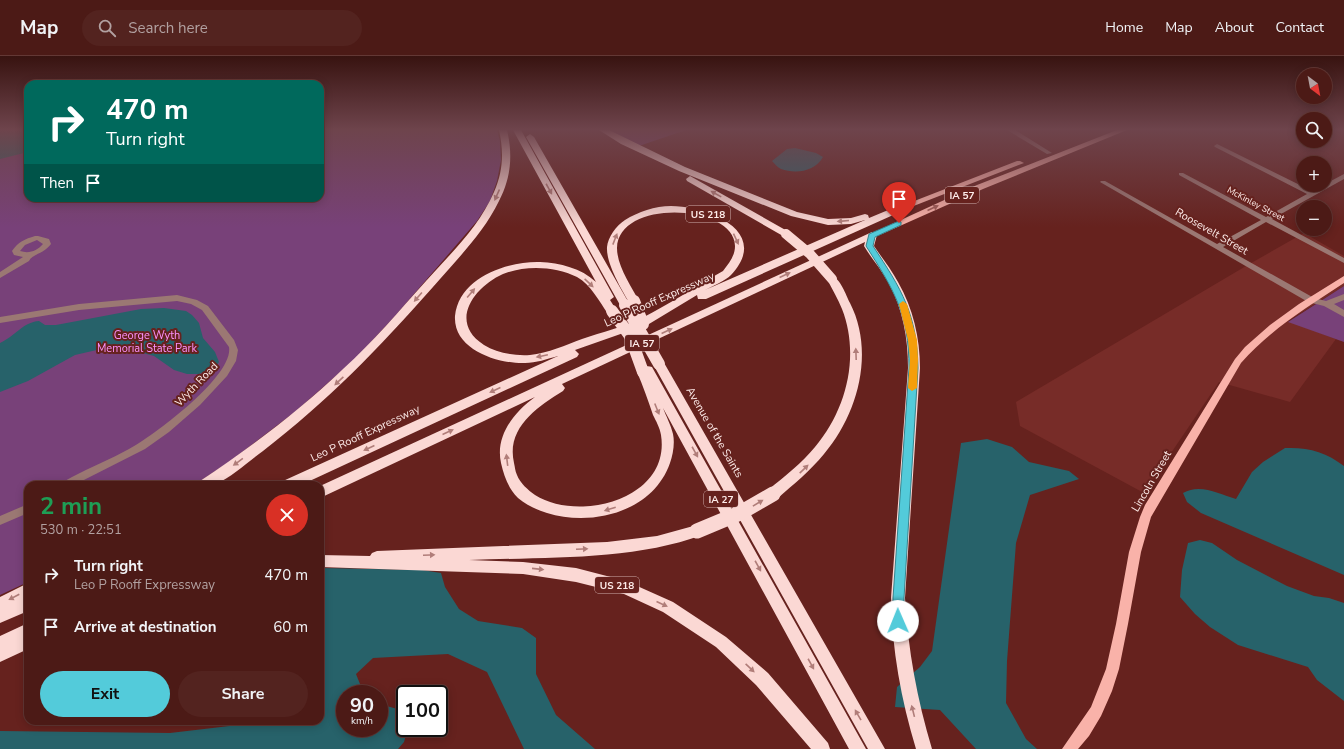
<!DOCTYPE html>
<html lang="en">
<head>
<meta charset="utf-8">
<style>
  :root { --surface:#4c1a16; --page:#53231f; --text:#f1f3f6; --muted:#b2a1a1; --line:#633835; --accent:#53cbda }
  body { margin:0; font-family:"Nunito Sans",sans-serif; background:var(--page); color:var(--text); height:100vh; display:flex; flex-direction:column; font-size:15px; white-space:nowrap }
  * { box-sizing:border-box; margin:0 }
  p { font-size:13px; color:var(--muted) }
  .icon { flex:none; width:22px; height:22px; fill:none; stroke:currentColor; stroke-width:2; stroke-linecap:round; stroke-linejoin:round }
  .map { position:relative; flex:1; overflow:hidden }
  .sheet { position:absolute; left:24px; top:425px; width:300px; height:244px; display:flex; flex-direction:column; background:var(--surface); border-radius:12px; box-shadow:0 2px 10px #0003,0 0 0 1px var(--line) }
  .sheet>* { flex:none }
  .hud { position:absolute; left:24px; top:24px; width:300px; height:122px; border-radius:12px; box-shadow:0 2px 10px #0003,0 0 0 1px var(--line); background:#00695c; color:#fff; overflow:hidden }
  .needle { width:26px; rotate:148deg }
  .tools { position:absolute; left:1296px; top:12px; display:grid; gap:8px }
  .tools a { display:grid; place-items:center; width:36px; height:36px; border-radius:50%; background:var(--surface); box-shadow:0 2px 10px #0003,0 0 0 1px var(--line); font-size:20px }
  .speed { position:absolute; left:336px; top:629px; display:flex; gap:8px; font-size:20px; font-weight:700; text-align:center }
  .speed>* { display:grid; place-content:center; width:52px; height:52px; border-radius:50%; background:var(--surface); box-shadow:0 2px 10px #0003,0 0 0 1px var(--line); line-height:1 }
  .speed small { font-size:10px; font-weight:400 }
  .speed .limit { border:2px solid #111; border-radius:6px; background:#fff; color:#111 }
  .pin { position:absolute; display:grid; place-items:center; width:34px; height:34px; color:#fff; margin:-41px -17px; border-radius:50% 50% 50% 0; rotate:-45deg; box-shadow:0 0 4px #0007 }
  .pin .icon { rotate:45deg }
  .me { position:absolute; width:44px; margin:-22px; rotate:359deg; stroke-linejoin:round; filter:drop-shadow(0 0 3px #0008) }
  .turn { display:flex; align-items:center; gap:14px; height:84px; padding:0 16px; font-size:18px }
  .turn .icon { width:52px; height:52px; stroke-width:2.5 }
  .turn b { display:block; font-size:28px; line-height:34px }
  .then { display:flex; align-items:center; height:38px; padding:0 16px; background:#0003; gap:8px; font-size:15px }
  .round { display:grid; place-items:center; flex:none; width:42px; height:42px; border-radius:21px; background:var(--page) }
  .headline { display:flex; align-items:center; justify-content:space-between; height:68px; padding:0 16px }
  h1 { font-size:24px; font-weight:700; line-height:30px; color:#1e9e55 }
  .cta { display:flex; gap:8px; margin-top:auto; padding:8px 16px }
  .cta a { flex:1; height:46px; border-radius:24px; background:var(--accent); color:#111; font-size:16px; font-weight:700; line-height:46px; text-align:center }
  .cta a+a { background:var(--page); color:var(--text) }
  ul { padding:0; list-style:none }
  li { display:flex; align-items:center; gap:12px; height:52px; padding:0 16px }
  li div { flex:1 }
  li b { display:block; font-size:15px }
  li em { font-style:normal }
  header { display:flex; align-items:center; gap:24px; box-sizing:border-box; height:56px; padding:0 20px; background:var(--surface); border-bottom:1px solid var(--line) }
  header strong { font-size:19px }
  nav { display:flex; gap:22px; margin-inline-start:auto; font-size:14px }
  .search { width:280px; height:36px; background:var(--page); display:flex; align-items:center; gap:10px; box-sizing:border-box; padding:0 14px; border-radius:22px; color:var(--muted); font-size:15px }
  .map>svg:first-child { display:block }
</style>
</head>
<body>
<header>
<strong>Map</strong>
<div class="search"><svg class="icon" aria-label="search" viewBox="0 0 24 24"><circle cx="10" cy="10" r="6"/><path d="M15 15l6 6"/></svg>Search here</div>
<nav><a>Home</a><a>Map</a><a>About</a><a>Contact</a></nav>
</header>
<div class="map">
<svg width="1344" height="693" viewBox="0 0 1344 693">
  <rect width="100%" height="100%" fill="#66221e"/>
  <path fill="#772c28" d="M1304,177L1344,200V230L1288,265L1336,283L1290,346L1219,326L1144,437L1020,370L1016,346L1246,210Z"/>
  <path fill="#784179" d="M0,74H28V142H320V74H497L500,85L501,104L497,125L490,145L477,165L395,260L355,303L296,355L229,406L194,429H28V526L0,539Z
    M604,74H686L636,91Z
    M1344,230V286L1288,266Z"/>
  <path fill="#27626a" d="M0,74H28V96L0,103Z
    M795,92L816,97L823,101C815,116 795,118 781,113C777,111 774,107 772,105L787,93Z
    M164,252L186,255L192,259L199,267L203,282L215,296L219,306L216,311L199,318H187L174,314L154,300L128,293H101L75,299L28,325L0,336V287C14,281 23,266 39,265L45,269H56L141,253Z
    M987,383L1012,391L1029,406L1069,415L1079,423L1030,439L1016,487L1007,605L1006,647L1026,683L1037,693H976L940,654L895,651L897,631L920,611L932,595L961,387Z
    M1285,392C1308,391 1326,396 1344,410V519L1201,457L1187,446L1183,437C1200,427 1219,438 1236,443L1252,416L1263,406Z
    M1200,484L1212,487L1237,504L1287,530L1314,540L1329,542L1344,547V645L1317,624L1308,611L1238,589L1210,571L1195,558L1180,541L1182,514L1188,487Z
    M320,512L422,514L441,517L445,531L459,553L478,565L522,572L536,582V618L556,659L595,693H524L487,616L448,598L373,602L356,618L364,638H345V672H379V648L405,655V672H408L404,686L398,693H0V675L170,677L255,667L258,665H320Z"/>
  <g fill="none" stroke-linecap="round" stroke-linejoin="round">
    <path fill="#9b7873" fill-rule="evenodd" d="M1007,74H1015L1052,97L1047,98Z
      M1217,88L1312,135L1344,118V123L1272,163L1344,202V207L1266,166L1223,191L1314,242L1326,245L1344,238V244L1334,248L1344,254V261L1324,250L1308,246L1100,126L1101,125H1105L1217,188L1261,164L1179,119V117H1183L1266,161L1307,138L1215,91L1214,90Z
      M35,180H38L49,183L51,188C44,198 32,198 29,205L0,222V216L23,201L14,199L12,195C18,186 25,183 35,180ZM37,184L43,188C37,195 29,198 20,195L25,189Z
      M177,239L197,244L208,250L234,284L238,294L236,305L227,320L200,349L169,376L145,393L74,429H61L63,426L72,421C91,411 111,403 129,393C153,380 234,320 229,291L202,254L191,248L177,245L79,254L0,267V261L79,248Z
      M28,448V457L0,469V460Z"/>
    <path fill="#f9b2a9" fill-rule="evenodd" d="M1117,74H1127L983,133L875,181H869L868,179L977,129Z
      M1017,105H1020L1024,107L911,151H905L904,149Z
      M1344,220V227C1307,251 1270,274 1241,307L1151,461L1141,496L1128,568L1119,613L1112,635L1101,660L1089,680L1078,693H1062L1091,651L1106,613L1116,568L1129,496L1140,461L1145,449L1235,303L1245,291L1270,269L1299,248Z"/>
    <path fill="#fbd8d4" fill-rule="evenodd" d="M499,74H507C513,99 511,122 499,145C483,178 457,203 433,231C379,292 328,345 263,395C249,405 232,421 216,428C212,430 204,429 198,429L200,425C251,391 299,355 343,313C373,286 399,255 426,225C451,197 479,171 494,136C503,116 504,96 499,74Z
      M513,74H521L614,241L610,244L617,255L616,258H608C599,245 591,229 577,221C555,210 525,209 503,218C474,231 448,266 484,289C497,297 514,300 530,299C548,297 566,289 582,283C602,276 624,271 642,262C670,248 696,230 723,215C729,207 735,200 735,190C735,148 618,142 617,192C617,210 631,230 639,245L638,248H630C622,234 606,208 607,191C608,181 616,170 625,164C638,156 655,150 671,150C707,150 772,175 731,219C725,225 713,230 705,234L865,164L851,168L828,169L791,160L679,115L621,88L599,74H609L685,111L797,156L828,163L851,162L865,158L868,159L869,162L905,147L908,146L913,149L911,151L706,243H698L697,239L649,268L575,294L579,298L577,301L301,429H281L283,425L558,300C547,303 536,307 525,307C499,308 453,294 455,260C459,221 508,205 540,206C560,207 581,212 596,226Z
      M530,78L534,81L630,249L629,252H621L620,249L526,81Z
      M690,120L789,176L791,178L789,180H783L687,125L686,123Z
      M872,176L877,179L874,190C882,202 891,213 898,226C913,252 920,282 920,312L905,542C908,594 917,643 932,693H916C901,643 892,594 891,542L908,312C908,282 903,253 888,226C881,213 871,202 864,190L865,186L562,328L565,332L563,335C537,351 506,372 514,407C515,411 515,415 517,419C520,427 528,434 535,439C579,467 671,443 661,379C660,372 656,365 653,359C648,344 643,330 637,316C640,311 647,309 652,311L866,693H849L663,352C666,360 671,369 673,378C675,387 673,399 670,407C653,456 592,471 547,457C537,454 526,449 518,442C508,432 504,420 501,407C495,380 514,356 535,341L320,442V430Z
      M832,220C840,222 846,239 850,247C875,296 858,358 824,398C810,415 794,428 778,442L773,444L768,442L766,438L768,434C785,420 802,407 815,391C847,353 860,299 842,253C838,243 832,233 827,223Z
      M659,304L663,305L885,693H868L653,308L655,305Z
      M697,469L702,471L704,475L702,479C632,505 543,501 469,504L523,506L576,512L626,525L673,546L726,581L768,617L828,687L830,693H811L756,629L716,591L663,556L624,538L576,526L523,518L320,511V499L370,500L372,497L377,495L607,486L657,480Z
      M28,527V555L0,567V541Z
      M28,567V593L0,606V580Z"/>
    <path stroke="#fbd8d4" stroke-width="10" d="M786,178L810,198L832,223"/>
    <path stroke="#fbd8d4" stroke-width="12" d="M634,245L643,268
      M625,249L659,308
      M612,255L630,280L643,316"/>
    <path stroke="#fbd8d4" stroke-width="15" d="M697,475L740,457L773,438"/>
  </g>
  <defs><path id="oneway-solid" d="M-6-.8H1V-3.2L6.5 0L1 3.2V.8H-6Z"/></defs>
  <g fill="#b07d79">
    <use href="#oneway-solid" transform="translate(549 133) rotate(61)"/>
    <use href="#oneway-solid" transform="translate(716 138) rotate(-151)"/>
    <use href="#oneway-solid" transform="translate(497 139) rotate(114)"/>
    <use href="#oneway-solid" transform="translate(843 165) rotate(175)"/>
    <use href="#oneway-solid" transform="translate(615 183) rotate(-69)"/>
    <use href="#oneway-solid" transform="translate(736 183) rotate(65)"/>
    <use href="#oneway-solid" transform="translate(785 219) rotate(-25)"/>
    <use href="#oneway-solid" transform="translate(589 227) rotate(43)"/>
    <use href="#oneway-solid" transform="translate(471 237) rotate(-50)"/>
    <use href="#oneway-solid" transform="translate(418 241) rotate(131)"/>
    <use href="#oneway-solid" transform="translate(667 275) rotate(-25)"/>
    <use href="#oneway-solid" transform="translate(856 298) rotate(-92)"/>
    <use href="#oneway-solid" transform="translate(542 300) rotate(168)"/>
    <use href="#oneway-solid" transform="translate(339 325) rotate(137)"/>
    <use href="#oneway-solid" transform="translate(495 334) rotate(155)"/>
    <use href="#oneway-solid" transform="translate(657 353) rotate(68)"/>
    <use href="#oneway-solid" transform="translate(448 376) rotate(-24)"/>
    <use href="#oneway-solid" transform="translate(369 392) rotate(155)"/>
    <use href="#oneway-solid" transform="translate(695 396) rotate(61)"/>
    <use href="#oneway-solid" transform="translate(507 404) rotate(-97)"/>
    <use href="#oneway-solid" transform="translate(238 406) rotate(144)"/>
    <use href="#oneway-solid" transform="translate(804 413) rotate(-44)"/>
    <use href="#oneway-solid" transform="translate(758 447) rotate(-31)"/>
    <use href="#oneway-solid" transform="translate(610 453) rotate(163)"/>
    <use href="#oneway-solid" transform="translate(582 493) rotate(-3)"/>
    <use href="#oneway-solid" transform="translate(429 499) rotate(-2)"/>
    <use href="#oneway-solid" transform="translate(758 510) rotate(61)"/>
    <use href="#oneway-solid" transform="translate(538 513) rotate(6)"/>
    <use href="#oneway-solid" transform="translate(14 541) rotate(152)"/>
    <use href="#oneway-solid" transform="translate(662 548) rotate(24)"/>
    <use href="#oneway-solid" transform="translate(811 608) rotate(61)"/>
    <use href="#oneway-solid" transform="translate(750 612) rotate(43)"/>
    <use href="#oneway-solid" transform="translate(913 655) rotate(-104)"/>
    <use href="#oneway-solid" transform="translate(858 659) rotate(-120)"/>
  </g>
  <use fill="#a15c56" href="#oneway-solid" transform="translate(933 152) rotate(-24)"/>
  <linearGradient id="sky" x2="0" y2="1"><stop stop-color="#381310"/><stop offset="0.43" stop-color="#6e444c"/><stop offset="1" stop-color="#6e444c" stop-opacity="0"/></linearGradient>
  <rect width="1344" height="171" fill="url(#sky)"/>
  <path fill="#53cbda" stroke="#36848e" d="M899,165L901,166V169L875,181L873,190C902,234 917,258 918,312L904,542V565L903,569L898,571L894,569L893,565V542L909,312C909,258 894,234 866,190L869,178Z"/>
  <path fill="#f59e0b" d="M903,245L907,248L917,284L918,303L917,332L912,335L908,332L910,303L908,284L899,248Z"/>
  <g text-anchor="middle" stroke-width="4" stroke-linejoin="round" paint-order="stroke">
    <g font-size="9" fill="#feecea" stroke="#66221e">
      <text transform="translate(1256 148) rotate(28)" y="3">McKinley Street</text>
    </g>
    <g fill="#66221e" stroke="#d0afad" stroke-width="1">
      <rect x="945" y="131" width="34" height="16" rx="3"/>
      <rect x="686" y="150" width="44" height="16" rx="3"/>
      <rect x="625" y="279" width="34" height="16" rx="3"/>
      <rect x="704" y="435" width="34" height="16" rx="3"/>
      <rect x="595" y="521" width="44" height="16" rx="3"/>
    </g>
    <g font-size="10" font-weight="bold" fill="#feecea">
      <text x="962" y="143">IA 57</text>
      <text x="708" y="162">US 218</text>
      <text x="642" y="291">IA 57</text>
      <text x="721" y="447">IA 27</text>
      <text x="617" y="533">US 218</text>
    </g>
    <g font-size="11" fill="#feecea" stroke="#66221e">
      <text transform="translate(1212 175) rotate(30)" y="4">Roosevelt Street</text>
      <text transform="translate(659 243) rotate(-24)" y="4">Leo P Rooff Expressway</text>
      <text transform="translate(196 328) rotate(-46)" y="4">Wyth Road</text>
      <text transform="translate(715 376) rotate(60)" y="4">Avenue of the Saints</text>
      <text transform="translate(365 377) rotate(-25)" y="4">Leo P Rooff Expressway</text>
      <text transform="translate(1151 425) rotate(-60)" y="4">Lincoln Street</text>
    </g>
    <g font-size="11" fill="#fb90fc" stroke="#66221e">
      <text x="147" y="283">George Wyth<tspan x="147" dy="13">Memorial State Park</tspan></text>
    </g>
  </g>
</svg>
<div class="tools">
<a><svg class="needle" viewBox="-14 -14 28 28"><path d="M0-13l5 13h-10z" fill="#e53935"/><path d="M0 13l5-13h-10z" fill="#b2a1a1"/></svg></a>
<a><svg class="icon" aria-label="search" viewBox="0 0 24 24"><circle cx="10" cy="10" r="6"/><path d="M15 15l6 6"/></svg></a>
<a>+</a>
<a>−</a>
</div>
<div class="speed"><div>90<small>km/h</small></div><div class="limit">100</div></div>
<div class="pin" style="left:899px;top:167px;background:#d93025"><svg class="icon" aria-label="arrive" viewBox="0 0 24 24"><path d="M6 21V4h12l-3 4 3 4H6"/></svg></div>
<svg class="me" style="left:898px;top:565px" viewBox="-20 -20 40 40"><circle r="19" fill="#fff"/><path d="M0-13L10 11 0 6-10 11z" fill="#53cbda"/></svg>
<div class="hud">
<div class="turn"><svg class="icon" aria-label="right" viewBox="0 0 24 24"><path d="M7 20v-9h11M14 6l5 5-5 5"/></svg><div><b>470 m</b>Turn right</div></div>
<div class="then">Then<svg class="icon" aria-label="arrive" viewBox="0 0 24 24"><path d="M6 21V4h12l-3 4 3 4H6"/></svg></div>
</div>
<section class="sheet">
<div class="headline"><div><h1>2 min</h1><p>530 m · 22:51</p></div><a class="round" style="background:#d93025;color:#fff"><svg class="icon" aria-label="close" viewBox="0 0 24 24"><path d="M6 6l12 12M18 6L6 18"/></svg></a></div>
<ul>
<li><svg class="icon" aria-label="right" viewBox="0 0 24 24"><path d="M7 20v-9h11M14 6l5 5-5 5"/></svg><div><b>Turn right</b><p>Leo P Rooff Expressway</p></div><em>470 m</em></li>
<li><svg class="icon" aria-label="arrive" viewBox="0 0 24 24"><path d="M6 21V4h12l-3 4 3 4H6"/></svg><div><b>Arrive at destination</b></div><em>60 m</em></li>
</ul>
<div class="cta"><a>Exit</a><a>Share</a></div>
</section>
</div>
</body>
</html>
